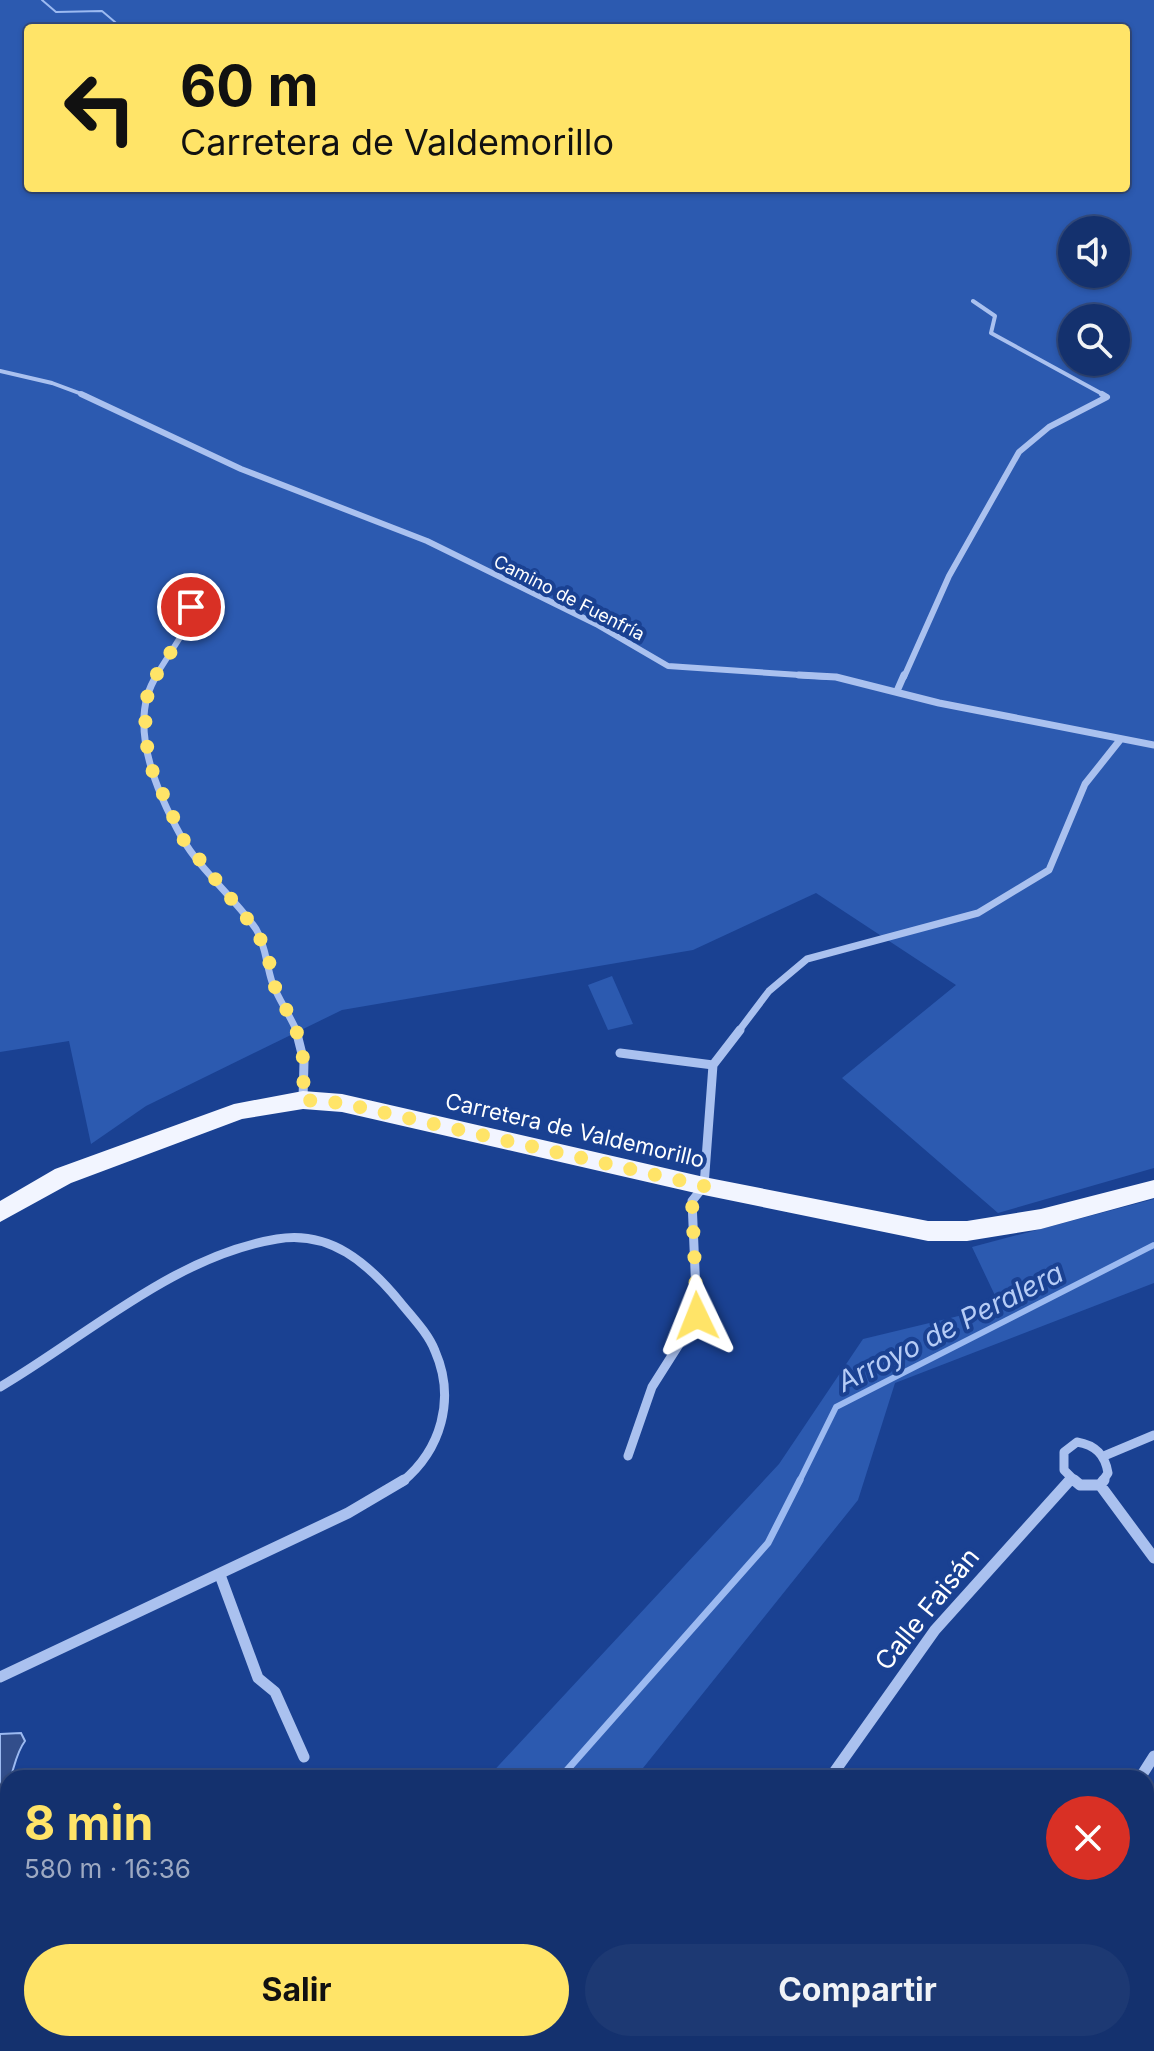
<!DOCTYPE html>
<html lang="es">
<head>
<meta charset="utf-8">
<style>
  :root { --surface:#14316e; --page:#1d3973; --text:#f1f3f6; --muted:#9da9c2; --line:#334c81; --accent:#ffe468 }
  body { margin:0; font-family:Inter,sans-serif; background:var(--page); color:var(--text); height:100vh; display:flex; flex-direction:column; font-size:30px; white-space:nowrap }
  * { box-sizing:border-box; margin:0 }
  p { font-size:26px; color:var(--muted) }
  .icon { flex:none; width:44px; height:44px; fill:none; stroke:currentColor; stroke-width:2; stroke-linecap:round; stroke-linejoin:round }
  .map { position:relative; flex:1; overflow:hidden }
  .panel { position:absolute; left:0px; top:1770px; width:1154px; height:282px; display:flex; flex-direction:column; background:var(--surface); border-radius:24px 24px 0 0; box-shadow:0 2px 6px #0004,0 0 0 2px var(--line) }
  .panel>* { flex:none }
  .banner { position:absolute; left:24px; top:24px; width:1106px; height:168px; border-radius:8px; box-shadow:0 2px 6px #0004,0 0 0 2px var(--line); background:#ffe468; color:#111; overflow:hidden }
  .fabs { position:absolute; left:1058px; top:216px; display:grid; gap:16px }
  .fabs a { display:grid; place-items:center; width:72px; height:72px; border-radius:50%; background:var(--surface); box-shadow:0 2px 6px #0004,0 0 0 2px var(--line); font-size:40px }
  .pin { position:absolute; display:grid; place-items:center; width:68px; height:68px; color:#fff; margin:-34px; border:4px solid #fff; border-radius:50%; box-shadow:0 2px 8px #0007 }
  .me { position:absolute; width:88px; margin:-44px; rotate:358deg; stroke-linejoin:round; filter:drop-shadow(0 0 6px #0008) }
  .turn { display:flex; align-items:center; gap:28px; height:168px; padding:0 24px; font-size:36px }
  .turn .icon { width:104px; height:104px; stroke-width:2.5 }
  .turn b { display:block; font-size:56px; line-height:68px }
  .round { display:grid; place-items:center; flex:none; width:84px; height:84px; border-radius:42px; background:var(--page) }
  .head { display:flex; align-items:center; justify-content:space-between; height:136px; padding:0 24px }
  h1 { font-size:48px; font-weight:700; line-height:60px; color:var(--accent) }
  .primary-button { display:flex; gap:16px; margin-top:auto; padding:16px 24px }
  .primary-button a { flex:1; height:92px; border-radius:48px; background:var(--accent); color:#111; font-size:32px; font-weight:700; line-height:92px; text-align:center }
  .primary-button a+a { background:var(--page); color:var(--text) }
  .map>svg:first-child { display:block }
</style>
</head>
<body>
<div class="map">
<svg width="1154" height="2051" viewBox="0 0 1154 2051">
  <rect width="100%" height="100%" fill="#1a4192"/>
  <path fill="#2c5ab0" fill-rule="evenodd" d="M0,0H1154V1168L998,1213L842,1078L956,985L816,893L693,950L342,1010L146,1106L91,1144L69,1041L0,1052ZM28,28H1126V188H28ZM1072,230H1116V274H1072ZM1072,318H1116V362H1072Z
    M612,976L633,1024L608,1030L588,985Z
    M1154,1199V1283L895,1383L858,1500L635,1778H487L779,1464L863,1339L1000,1306L972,1247Z
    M381,2044H489L487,2051H373Z"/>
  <path fill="#324e8b" stroke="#9cbaf1" stroke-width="2" d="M21,1733L25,1741C12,1758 14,1784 0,1793V1734Z"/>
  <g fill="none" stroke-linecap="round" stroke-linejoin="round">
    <path stroke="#9cbaf1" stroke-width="2" d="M42,0L56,12L102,11L122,28"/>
    <path stroke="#9cbaf1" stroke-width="6" d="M799,1482L836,1407L1154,1245"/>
    <path stroke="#9cbaf1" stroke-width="7" d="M560,1778L768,1543L800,1480
      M408,2051L411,2044"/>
    <path stroke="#aac1ef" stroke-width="4" d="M973,301L995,316L991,333L1106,396
      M0,371L52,383L87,396"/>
    <path stroke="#aac1ef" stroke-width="6" d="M81,394L241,469L427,541L596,624L668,666L830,677
      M155,677L181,636L191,607
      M904,677L949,576L1019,452L1049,427L1107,397L1102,394"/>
    <path stroke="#aac1ef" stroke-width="7" d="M157,675C126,722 157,793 182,838C201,871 234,897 256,929C266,946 266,964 272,982C278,999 290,1015 297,1032
      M799,675L836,677L939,703L1154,745
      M897,691L904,675
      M738,1032L769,991L807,959L978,913L1049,870L1085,784L1120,740"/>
    <path stroke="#aac1ef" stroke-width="9" d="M296,1030L304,1062L303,1099
      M620,1053L713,1065
      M0,1387C87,1336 174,1256 277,1239C330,1230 368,1263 400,1302C412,1317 428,1333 435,1351C456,1399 441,1450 402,1482
      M628,1456L652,1387L697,1316L692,1201L704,1186L713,1065L740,1030
      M1104,1456L1154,1435
      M1069,1482L1071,1479
      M1076,1482L1064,1470V1452L1077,1442C1095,1445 1105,1454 1108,1473L1102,1482"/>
    <path stroke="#aac1ef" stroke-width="11" d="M1074,1480L1080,1485H1100L1104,1480
      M1100,1485L1154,1558
      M220,1575L258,1678L275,1692L304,1757
      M0,1677L348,1513L404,1480
      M830,1778L935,1630L1070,1480
      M1140,1778L1154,1756
      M666,2044L673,2051
      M637,2051L642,2044
      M962,2051L967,2044"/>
    <path fill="#f2f5ff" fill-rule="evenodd" d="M303,1091L342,1094L704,1177L928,1221H967L1041,1209L1154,1180V1198L1041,1229L967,1241H928L704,1195L342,1112L303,1109L242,1119L71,1183L0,1222V1201L55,1169L234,1104Z"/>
  </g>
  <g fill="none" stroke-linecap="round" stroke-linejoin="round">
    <path stroke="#ffe468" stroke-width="14" stroke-dasharray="0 25.2" d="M191,607L181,636L148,688L145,727L149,763L183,839L257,931L269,960L272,981L296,1029L304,1062L303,1100L342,1103L704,1186L692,1201L697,1316"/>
  </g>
  <g text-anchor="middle" stroke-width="8" stroke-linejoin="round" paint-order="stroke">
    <g font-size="18" fill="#fff" stroke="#1a4192">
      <text transform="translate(569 598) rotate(27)" y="6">Camino de Fuenfría</text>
    </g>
    <g font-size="22" fill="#fff" stroke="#1a4192">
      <text transform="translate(575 1130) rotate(13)" y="8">Carretera de Valdemorillo</text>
    </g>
    <g font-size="26" fill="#fff" stroke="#1a4192">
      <text transform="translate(927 1609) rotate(-51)" y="9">Calle Faisán</text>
    </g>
    <g font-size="28" font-style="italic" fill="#b6ccf6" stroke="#1a4192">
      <text transform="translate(950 1327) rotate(-27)" y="10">Arroyo de Peralera</text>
    </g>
  </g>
</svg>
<div class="fabs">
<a><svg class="icon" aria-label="sound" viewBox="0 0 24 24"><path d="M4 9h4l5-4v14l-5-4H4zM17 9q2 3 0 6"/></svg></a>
<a><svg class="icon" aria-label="search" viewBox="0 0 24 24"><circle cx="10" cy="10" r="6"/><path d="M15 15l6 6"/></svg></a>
</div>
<div class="pin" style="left:191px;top:607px;background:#d93025"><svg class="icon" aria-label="arrive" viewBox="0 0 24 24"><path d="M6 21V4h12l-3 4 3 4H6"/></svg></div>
<svg class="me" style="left:697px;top:1316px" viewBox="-20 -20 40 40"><path d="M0-17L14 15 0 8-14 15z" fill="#ffe468" stroke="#fff" stroke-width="4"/></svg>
<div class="banner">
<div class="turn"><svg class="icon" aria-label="left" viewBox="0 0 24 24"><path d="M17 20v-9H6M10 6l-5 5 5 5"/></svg><div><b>60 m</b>Carretera de Valdemorillo</div></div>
</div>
<section class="panel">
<div class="head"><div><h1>8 min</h1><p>580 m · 16:36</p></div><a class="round" style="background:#d93025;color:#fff"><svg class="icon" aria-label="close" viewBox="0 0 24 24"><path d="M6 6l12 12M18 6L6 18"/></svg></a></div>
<div class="primary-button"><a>Salir</a><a>Compartir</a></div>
</section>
</div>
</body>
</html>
